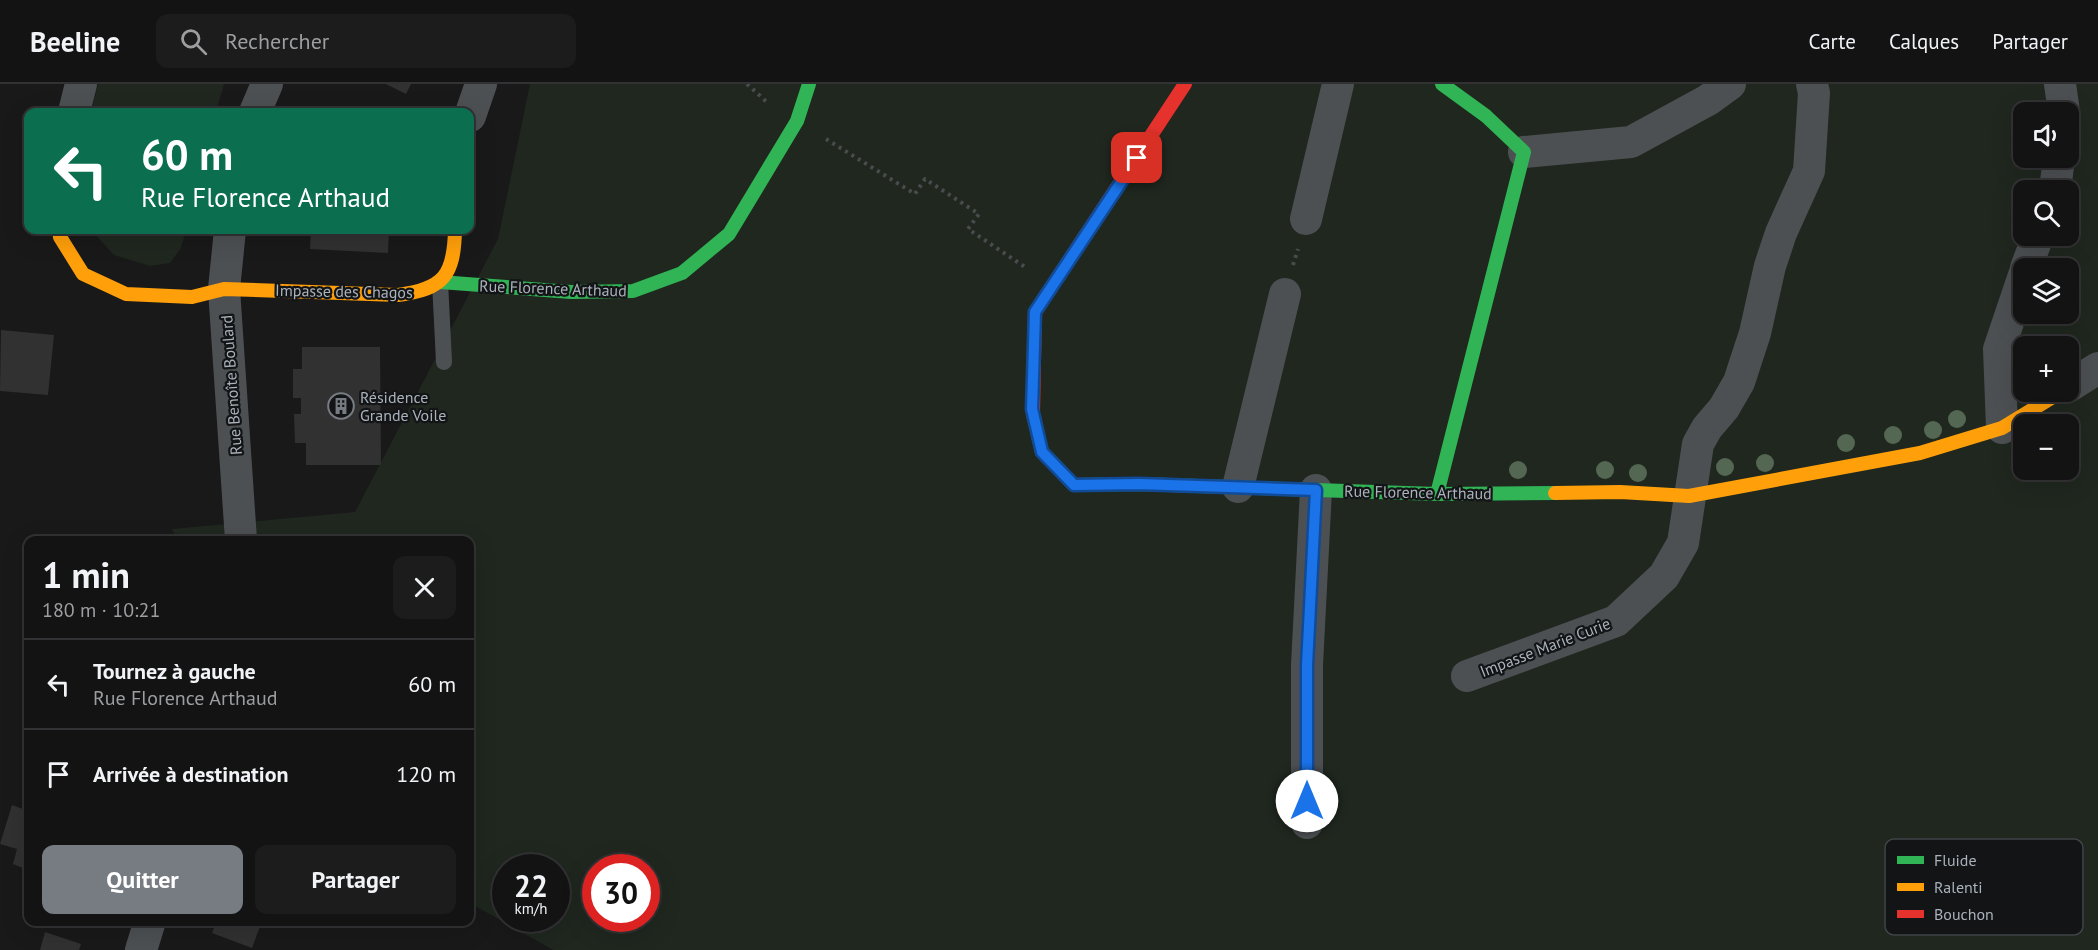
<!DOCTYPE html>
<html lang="fr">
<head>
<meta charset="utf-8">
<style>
  :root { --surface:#131314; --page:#1c1c1d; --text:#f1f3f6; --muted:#9d9ea0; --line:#323234; --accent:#777c83 }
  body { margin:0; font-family:"PT Sans",sans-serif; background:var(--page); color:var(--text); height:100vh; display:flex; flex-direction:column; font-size:22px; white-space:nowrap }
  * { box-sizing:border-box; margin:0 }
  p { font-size:20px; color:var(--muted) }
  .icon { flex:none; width:33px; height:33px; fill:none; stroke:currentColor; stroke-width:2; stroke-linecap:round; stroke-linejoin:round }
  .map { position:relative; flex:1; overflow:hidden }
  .details { position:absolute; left:24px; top:452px; width:450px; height:390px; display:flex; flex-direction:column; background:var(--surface); border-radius:12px; box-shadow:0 6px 24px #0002,0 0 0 2px var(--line) }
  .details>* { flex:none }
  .top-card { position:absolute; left:24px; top:24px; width:450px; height:126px; border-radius:12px; box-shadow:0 6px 24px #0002,0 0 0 2px var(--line); background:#0b6e4f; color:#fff; overflow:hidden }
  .buttons { position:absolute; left:2013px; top:18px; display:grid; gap:12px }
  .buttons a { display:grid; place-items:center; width:66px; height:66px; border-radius:12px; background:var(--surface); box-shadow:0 6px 24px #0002,0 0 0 2px var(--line); font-size:30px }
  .speed { position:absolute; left:492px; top:770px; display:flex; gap:12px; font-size:30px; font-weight:700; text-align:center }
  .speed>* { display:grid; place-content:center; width:78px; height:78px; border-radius:50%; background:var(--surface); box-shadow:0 6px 24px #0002,0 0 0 2px var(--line); line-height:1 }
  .speed small { font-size:15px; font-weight:400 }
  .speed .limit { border:9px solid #d22; background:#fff; color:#111 }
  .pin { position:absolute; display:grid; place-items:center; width:51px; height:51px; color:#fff; margin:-26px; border-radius:12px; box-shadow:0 3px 9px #0006 }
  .me { position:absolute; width:66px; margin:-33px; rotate:0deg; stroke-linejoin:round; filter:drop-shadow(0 0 4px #0008) }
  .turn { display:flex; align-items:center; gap:21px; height:126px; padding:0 18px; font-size:27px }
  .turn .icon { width:78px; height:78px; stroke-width:2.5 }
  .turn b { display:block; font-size:42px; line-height:51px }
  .round { display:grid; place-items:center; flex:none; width:63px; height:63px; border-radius:12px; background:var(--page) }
  .head { display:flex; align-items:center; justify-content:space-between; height:102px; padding:0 18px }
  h1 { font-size:36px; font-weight:800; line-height:45px }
  .cta { display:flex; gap:12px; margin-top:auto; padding:12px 18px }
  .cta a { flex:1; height:69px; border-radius:12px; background:var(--accent); color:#fff; font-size:24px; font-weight:800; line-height:69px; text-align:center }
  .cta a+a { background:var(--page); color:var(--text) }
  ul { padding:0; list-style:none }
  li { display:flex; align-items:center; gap:18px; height:90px; padding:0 18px; border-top:2px solid var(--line) }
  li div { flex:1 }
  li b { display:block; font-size:22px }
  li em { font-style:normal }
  header { display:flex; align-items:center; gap:36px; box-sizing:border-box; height:84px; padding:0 30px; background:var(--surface); border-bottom:2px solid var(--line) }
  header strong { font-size:28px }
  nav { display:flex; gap:33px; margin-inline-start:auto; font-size:21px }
  .search { width:420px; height:54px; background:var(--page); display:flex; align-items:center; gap:15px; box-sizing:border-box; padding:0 21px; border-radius:12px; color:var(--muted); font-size:22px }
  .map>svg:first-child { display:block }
</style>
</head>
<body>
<header>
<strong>Beeline</strong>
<div class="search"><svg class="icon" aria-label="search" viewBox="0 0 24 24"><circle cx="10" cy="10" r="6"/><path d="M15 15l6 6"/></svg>Rechercher</div>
<nav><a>Carte</a><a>Calques</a><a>Partager</a></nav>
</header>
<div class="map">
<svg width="2098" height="866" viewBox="0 0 2098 866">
  <rect width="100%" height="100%" fill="#19191a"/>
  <path fill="#1f271f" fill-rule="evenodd" d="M98,0H224L216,28H91Z
    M530,0H2098V866H553L470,819V456H177L172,445L355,428L498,155ZM2024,28H2068V74H2024ZM2024,106H2068V152H2024ZM2024,184H2068V230H2024ZM2024,262H2068V308H2024ZM2024,340H2068V386H2024ZM506,783H556V834H506ZM596,783H646V834H596Z
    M91,146H186L181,164L170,179L150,182L114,171Z"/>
  <path fill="#313132" d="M386,0H411L406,10Z
    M311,146H389L388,169L310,165Z
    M1,246L54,251L48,311L0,307Z
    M302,263H380L381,381H306V359H295L294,330H301V314H293V285H302Z
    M12,721L28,727V786L13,780L17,765L0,760Z
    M217,837H262L252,864L212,849Z
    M45,848L81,860L79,866H40Z"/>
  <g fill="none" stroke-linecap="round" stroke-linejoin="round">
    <path stroke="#494b4d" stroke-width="4" stroke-dasharray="3 4.5" stroke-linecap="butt" d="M747,0L769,20
      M826,55L915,110L925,95L979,130L968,145L1025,183
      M1293,181L1298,165"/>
    <path stroke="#4d5053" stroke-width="16" d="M440,198L444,278"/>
    <path stroke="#4d5053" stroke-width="32" d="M2060,0L2064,28
      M74,28L81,0
      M255,28L267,0
      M470,32L481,0
      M1524,68L1631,58L1708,16L1730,0
      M2055,106L2059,74
      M1306,135L1338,0
      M230,146L224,205L241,456
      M2026,184L2038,152
      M2068,303L2098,284
      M2002,344L1999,265L2024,191
      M1238,403L1285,210
      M1467,592L1616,537L1664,492L1683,459L1698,360L1707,344L1724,324L1739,298L1755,249L1770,182L1781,149L1809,87L1814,9L1812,0
      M1307,739V581L1316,406
      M141,866L150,837"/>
    <path stroke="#30b455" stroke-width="14" d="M440,198L571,208L633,207L682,189L729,150L797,37L809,0
      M1033,330L1042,368L1074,401L1139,400L1437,410L1555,409
      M1437,410L1524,68L1486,32L1442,0"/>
    <path stroke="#ff9f0a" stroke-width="14" d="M59,146L60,153L83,190L126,210L192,213L224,205L398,211C444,205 454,191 455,146
      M1555,409L1620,408L1689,412L1920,369L2002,344L2061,308"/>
    <path stroke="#e5322d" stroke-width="14" d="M1033,330L1035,228L1185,0"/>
  </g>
  <g fill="#536752">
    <circle cx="1957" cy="335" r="9"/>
    <circle cx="1933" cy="346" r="9"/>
    <circle cx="1893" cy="351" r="9"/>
    <circle cx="1846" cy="359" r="9"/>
    <circle cx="1765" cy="379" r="9"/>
    <circle cx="1725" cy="383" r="9"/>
    <circle cx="1518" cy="386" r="9"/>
    <circle cx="1605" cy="386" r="9"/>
    <circle cx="1638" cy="389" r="9"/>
  </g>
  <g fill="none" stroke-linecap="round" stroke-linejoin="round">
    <g stroke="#114b97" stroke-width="15">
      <path id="route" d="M1137,74L1035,228L1032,325L1042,368L1074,401L1139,400L1316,406L1307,581V717"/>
    </g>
    <use href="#route" stroke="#1a73e8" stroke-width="10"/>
  </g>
  <defs>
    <g id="building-ring" transform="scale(1.35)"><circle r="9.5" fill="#131416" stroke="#777c83" stroke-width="1.5"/><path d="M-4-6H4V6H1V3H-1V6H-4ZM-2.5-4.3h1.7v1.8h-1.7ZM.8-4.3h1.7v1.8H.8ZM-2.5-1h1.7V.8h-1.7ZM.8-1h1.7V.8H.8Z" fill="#777c83"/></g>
  </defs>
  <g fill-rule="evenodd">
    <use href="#building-ring" x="341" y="322"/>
  </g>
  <g text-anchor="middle" stroke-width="4.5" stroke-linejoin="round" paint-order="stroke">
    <g font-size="16" fill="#aab2bb" stroke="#131416">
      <text transform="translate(553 204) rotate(2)" y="6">Rue Florence Arthaud</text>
      <text transform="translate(344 207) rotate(1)" y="6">Impasse des Chagos</text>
      <text transform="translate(231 301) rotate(-94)" y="6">Rue Benoîte Boulard</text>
      <text transform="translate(1418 408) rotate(1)" y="6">Rue Florence Arthaud</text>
      <text transform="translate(1545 563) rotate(-21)" y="6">Impasse Marie Curie</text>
    </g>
    <g font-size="16" fill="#aab2bb" stroke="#131416" text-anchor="start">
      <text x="360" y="319">Résidence<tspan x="360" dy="18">Grande Voile</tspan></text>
    </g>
  </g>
  <rect x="1885" y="755" width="198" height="96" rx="9" fill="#131416" stroke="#404348" stroke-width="1.5"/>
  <rect x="1897" y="772" width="27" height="8" fill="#30b455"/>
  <rect x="1897" y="799" width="27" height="8" fill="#ff9f0a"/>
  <rect x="1897" y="826" width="27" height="8" fill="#e5322d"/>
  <g font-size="16" fill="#aab2bb">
    <text x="1934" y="782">Fluide</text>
    <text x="1934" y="809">Ralenti</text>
    <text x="1934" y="836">Bouchon</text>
  </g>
</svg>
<div class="buttons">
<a><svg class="icon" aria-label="sound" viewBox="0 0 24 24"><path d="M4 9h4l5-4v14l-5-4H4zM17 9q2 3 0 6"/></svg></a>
<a><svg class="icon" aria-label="search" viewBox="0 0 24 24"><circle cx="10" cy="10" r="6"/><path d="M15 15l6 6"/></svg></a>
<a><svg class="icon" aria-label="layers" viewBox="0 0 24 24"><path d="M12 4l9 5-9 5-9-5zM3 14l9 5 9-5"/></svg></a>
<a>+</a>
<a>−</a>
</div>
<div class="speed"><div>22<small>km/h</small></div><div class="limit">30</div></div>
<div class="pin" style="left:1137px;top:74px;background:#d93025"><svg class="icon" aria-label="arrive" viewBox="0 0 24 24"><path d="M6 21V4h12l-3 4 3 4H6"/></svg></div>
<svg class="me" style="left:1307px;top:717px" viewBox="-20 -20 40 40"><circle r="19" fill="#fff"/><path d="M0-13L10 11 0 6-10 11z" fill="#1a73e8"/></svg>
<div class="top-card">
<div class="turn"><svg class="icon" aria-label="left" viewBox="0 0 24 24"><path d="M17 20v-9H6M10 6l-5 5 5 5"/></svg><div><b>60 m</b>Rue Florence Arthaud</div></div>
</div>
<section class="details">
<div class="head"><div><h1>1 min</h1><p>180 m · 10:21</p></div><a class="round"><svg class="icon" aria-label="close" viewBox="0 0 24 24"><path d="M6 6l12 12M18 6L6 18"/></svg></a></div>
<ul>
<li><svg class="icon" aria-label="left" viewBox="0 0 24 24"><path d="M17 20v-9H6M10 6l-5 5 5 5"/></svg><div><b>Tournez à gauche</b><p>Rue Florence Arthaud</p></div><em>60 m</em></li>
<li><svg class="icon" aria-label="arrive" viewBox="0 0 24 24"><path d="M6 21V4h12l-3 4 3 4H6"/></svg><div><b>Arrivée à destination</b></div><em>120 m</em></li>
</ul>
<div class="cta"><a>Quitter</a><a>Partager</a></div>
</section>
</div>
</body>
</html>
